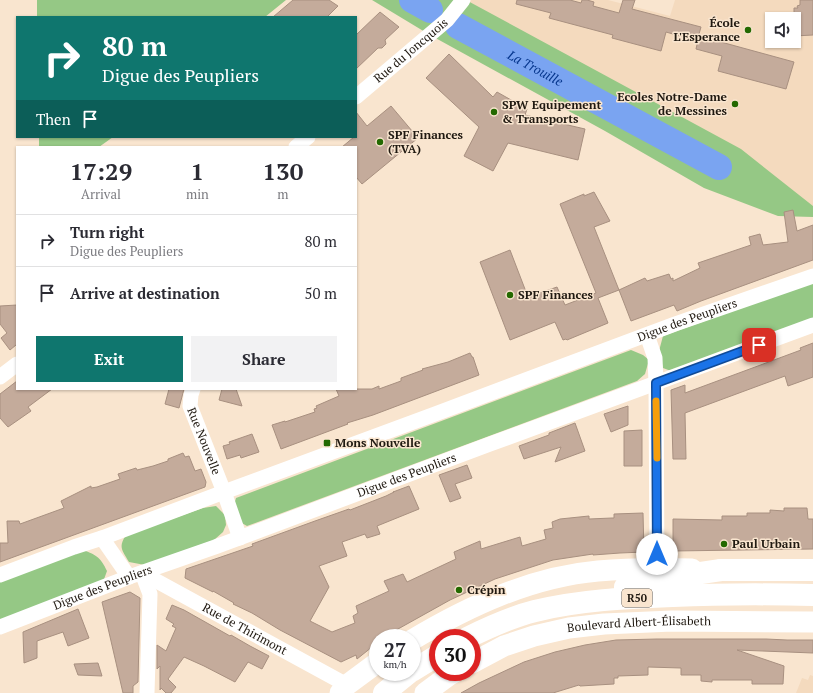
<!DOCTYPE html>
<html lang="en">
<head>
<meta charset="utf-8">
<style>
  :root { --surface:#fff; --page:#f2f2f3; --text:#2b2b33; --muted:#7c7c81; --line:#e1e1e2; --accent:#0f766e }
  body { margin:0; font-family:"PT Serif",serif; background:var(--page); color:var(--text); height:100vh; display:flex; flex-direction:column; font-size:15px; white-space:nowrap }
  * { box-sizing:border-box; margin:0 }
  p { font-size:13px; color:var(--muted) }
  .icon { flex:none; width:22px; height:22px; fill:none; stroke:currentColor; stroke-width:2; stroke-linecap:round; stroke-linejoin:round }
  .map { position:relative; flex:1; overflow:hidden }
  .drawer { position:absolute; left:16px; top:146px; width:341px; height:244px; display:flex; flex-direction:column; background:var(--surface); border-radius:0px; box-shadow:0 1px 3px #0004 }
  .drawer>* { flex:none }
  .guide { position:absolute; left:16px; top:16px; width:341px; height:122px; border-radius:0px; box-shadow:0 1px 3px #0004; background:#0f766e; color:#fff; overflow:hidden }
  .buttons { position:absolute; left:765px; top:12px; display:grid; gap:8px }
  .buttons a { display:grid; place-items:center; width:36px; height:36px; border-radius:0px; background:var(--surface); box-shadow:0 1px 3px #0004; font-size:20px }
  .speed { position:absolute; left:369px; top:629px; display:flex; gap:8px; font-size:20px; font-weight:700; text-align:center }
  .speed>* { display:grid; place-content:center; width:52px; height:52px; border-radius:50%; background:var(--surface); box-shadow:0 1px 3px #0004; line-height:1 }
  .speed small { font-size:10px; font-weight:400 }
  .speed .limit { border:6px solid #d22; background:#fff; color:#111 }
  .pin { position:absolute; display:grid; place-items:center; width:34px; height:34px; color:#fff; margin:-17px; border-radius:8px; box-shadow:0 2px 6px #0006 }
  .me { position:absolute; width:44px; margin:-22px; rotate:0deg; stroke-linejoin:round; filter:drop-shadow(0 0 3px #0008) }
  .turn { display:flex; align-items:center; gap:14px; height:84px; padding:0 20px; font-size:18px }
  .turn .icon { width:52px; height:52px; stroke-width:2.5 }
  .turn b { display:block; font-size:28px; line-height:34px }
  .then { display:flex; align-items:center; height:38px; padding:0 20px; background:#0003; gap:8px; font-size:15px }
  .eta { display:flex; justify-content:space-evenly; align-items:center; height:68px; text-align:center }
  .eta b { font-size:24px; font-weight:600; line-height:28px }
  .cta { display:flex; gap:8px; margin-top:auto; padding:8px 20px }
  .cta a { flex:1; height:46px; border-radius:0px; background:var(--accent); color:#fff; font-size:16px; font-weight:600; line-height:46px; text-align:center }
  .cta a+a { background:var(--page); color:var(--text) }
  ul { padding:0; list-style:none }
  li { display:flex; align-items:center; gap:12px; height:52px; padding:0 20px; border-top:1px solid var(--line) }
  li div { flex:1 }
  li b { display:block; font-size:15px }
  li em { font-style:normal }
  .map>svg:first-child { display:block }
</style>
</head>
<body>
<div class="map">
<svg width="813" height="693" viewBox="0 0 813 693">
  <rect width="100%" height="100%" fill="#f9e5cf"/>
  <path fill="#f4dabe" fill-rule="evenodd" d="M466,0H608L670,16L675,0H813V206ZM772,19H794V41H772Z
    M810,675L813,676V693H796L802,678L808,680Z"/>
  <path fill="#95c885" d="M37,0H286L265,17H37Z
    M372,0H466L741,149L813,206V217L778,216L704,188L605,131L430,35Z
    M39,137H113L99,147H39Z
    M813,282V319L671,371L663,368L659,351L663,336Z
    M631,350L643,355L649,360L645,374L637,381L247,526L240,522L234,505L236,498Z
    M216,506L225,515L226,525L223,532L214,540L145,565L129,562C122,550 118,547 126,535L203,508Z
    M83,550C97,555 101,558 107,571L103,582L0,620V582Z"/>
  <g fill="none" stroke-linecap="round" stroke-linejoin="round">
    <g stroke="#7aa4f1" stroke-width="26">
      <path d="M412,0L430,10"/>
      <path id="s1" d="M458,26L719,167"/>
    </g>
  </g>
  <path fill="#c4ab9b" stroke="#a89080" d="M293,0H329L338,6L327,17H273Z
    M517,0H570L581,3L582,0H587L594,2L593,6L619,13L623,0H635L632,9L701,27L697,41L666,32L661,51L612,38L613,35L549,18L551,13L516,4Z
    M800,0H813V35L794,36V8H798L797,6L800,5Z
    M380,12L399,27L385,40L386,44L382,48H378L356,69V35Z
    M699,36L794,62L786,89L718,71L722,56L696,49Z
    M449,54L493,97L497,92L527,109L525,115L585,129L578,160L508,143L493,171L464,156L479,127L426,78Z
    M391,106L418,138L362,184L356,177V147H342L354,137H356V112L367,126Z
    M594,192L610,221L594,227L619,290L598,298L608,323L567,340L566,339L563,340L555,322L510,340L480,262L510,250L528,297L557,287L565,305L596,293L560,204L584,194V196Z
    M793,210L797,231L813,225V260L701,301L677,311L674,305L631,321L619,290L645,278L647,281L669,274L671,279L673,278V281L700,268L698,263L751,245L749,237L760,234L763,245L788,242L784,212Z
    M17,305V346L16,345L10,350L1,338L7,333L0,324V306Z
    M813,343V377L788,386L785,376L685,413L686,459H673L671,390L685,385V393L801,350L800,348Z
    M470,353L472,357H473L479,375L373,415L347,423L348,424L281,449L272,425L285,421V422L315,412L314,409L317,408L316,406L339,396L336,389H372L379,386V389L401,381V378L423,370L422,369L448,362Z
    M17,381V389H52L28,407L31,411L8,427L0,418V394Z
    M169,389H184L179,408L165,404Z
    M222,389H236L242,406L219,400Z
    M628,406V425L611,432L604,414Z
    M575,423L585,451L555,462L561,447L524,459L519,446L549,435V433Z
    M642,430V466H624V431Z
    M252,434L259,452L241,458L240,455L227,459L223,446L230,444L229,442Z
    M183,453L185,457L189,456L195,471L201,469L206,482L205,487L0,562V543H8L7,521H19L20,524L64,508L61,501L91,486V488L97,487L120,479L118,474L136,468L137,470L153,466L168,461V459Z
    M467,465L472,478L455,484L461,498L450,502L439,475Z
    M409,486L419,509L377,526L380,534L367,538L365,534L342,542L347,556L319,566L329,587L310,621L332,632L355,623L353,616L358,613L356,606L389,591L384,581L403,574L407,582L456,559L454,552L480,541L481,549L520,537L522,546L546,539L544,530L553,528L552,522L560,519L589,516V519L612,518H614V514L643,513L644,552L620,553L593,555V554L553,560L495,579L450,600L398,629L385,638H378V644L377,643L357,659L356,655L341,662L280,630L252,613L233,604L234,603L213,591V592L185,578L186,569L253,546L252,544L315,521L349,509L350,510L386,496L394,492H393Z
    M784,508H807L808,519H813V549L673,551V519L722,520V516H747V513H770V510L784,511Z
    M130,592L140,598L138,682L133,686V693H123L102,602Z
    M172,605L184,610L230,636L231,635L250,646L269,656L262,669L248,662L235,682L204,666L184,657L168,679L176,687L171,693H166L161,688L160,690V666L157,669V645L166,651L176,628L172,626L174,624L166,619Z
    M78,609L89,638L68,646L63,632L37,641V658L24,663L23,632Z
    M657,639H766L787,640H813V653L737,650L784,666L783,684H752V680H712V682L701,681V675H681V668L648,667V675L618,676V678H614V684L580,686L579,685L553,693H461L479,683L524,662L555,652L585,645L616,640Z
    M98,663L102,676L78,675L74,664Z"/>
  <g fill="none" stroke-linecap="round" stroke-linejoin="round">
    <g stroke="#fff" stroke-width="15">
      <path id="s2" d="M356,97L447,20L463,0"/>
      <path d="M296,147L308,137"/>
      <path d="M647,335L655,358L656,383L657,568"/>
      <path d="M0,377L17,364"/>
      <path id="s3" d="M193,389L191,395L190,406L224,492L240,538"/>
      <path d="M102,538L129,577"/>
      <path id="s4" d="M142,573L347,685"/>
      <path d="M142,573L150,594L147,693"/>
      <path id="s5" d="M0,575L74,547L102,538L224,492L435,414L675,324L813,276"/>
      <path id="s6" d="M0,627L129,577L215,547L490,444L656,383L813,325"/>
    </g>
    <g stroke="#fff" stroke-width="21">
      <path d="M412,640C469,606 531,577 598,571C629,568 661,568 692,569"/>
      <path id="s7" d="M472,663L504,646L534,636L569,628L604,624L672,621L813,622"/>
      <path d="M340,693L347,685L378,662"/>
      <path d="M425,693L448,676L455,672"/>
    </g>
    <path stroke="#fff" stroke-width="22" d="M721,570H813"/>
    <path stroke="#fff" stroke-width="22" d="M625,587L694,574L721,570
      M467,638C489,627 511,617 535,611C580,600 627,598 673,596C720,594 766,594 813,595
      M412,671L438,655
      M384,693L410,672"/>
  </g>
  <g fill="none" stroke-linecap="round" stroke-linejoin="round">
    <g stroke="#114b97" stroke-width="10">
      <path id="route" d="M657,554L656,383L759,345"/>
    </g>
    <use href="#route" stroke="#1a73e8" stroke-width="7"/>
    <path stroke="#f59e0b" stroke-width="7" d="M656,401L657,458"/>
  </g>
  <g fill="#236901" stroke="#f9e5cf" stroke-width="1.5">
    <circle cx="748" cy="30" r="4"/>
    <circle cx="735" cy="104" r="4"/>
    <circle cx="494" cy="112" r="4"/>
    <circle cx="380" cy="142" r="4"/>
    <circle cx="510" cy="295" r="4"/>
    <rect x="323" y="439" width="8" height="8" rx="2"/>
    <circle cx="724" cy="544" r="4"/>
    <circle cx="459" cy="590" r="4"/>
  </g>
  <g text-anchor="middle" stroke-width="3" stroke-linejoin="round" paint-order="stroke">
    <rect fill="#f9e5cf" stroke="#61564a" stroke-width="1" x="622" y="589" width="30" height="18" rx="3"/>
    <g font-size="11" font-weight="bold" fill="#201911">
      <text x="637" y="602">R50</text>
    </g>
    <g font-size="12" font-weight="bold" fill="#201911" stroke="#f9e5cf" text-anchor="start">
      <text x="740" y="27" text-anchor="end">École<tspan x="740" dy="14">L'Esperance</tspan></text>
      <text x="727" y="101" text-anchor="end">Ecoles Notre-Dame<tspan x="727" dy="14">de Messines</tspan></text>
      <text x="502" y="109">SPW Equipement<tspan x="502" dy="14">&amp; Transports</tspan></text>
      <text x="388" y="139">SPF Finances<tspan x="388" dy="14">(TVA)</tspan></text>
      <text x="518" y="299">SPF Finances</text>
      <text x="335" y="447">Mons Nouvelle</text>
      <text x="732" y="548">Paul Urbain</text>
      <text x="467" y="594">Crépin</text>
    </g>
    <g font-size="12" fill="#201911" stroke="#f9e5cf">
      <text dy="4" stroke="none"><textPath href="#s2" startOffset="72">Rue du Joncquois</textPath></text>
      <text dy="4" stroke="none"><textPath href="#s5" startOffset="733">Digue des Peupliers</textPath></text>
      <text dy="4" stroke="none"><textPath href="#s3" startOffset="55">Rue Nouvelle</textPath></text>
      <text dy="4" stroke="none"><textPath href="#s6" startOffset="434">Digue des Peupliers</textPath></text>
      <text dy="4" stroke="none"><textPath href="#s6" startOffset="110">Digue des Peupliers</textPath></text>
      <text dy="4" stroke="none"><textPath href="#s7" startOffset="174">Boulevard Albert-Élisabeth</textPath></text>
      <text dy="4" stroke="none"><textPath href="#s4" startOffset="117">Rue de Thirimont</textPath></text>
    </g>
    <g font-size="13" font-style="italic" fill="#07378e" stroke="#f9e5cf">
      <text dy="5" stroke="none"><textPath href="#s1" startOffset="88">La Trouille</textPath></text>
    </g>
  </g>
</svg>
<div class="buttons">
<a><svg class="icon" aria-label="sound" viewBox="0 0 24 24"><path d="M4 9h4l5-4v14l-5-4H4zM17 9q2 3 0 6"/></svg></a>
</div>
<div class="speed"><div>27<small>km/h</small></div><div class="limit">30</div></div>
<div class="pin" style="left:759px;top:345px;background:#d93025"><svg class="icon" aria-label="arrive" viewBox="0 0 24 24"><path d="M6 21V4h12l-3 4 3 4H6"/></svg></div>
<svg class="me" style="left:657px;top:554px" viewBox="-20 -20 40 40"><circle r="19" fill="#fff"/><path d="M0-13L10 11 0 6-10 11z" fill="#1a73e8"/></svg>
<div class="guide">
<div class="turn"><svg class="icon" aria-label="right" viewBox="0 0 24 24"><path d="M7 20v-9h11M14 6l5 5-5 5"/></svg><div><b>80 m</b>Digue des Peupliers</div></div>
<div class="then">Then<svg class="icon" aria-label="arrive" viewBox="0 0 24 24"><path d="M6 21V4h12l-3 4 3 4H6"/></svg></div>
</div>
<section class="drawer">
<div class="eta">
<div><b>17:29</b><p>Arrival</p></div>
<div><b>1</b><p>min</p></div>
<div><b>130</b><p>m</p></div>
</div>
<ul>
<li><svg class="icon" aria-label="right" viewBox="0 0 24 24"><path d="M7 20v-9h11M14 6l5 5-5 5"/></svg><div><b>Turn right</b><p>Digue des Peupliers</p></div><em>80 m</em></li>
<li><svg class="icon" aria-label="arrive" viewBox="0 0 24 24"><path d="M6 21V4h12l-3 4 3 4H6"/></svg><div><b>Arrive at destination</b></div><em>50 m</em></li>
</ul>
<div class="cta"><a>Exit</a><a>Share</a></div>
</section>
</div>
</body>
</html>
